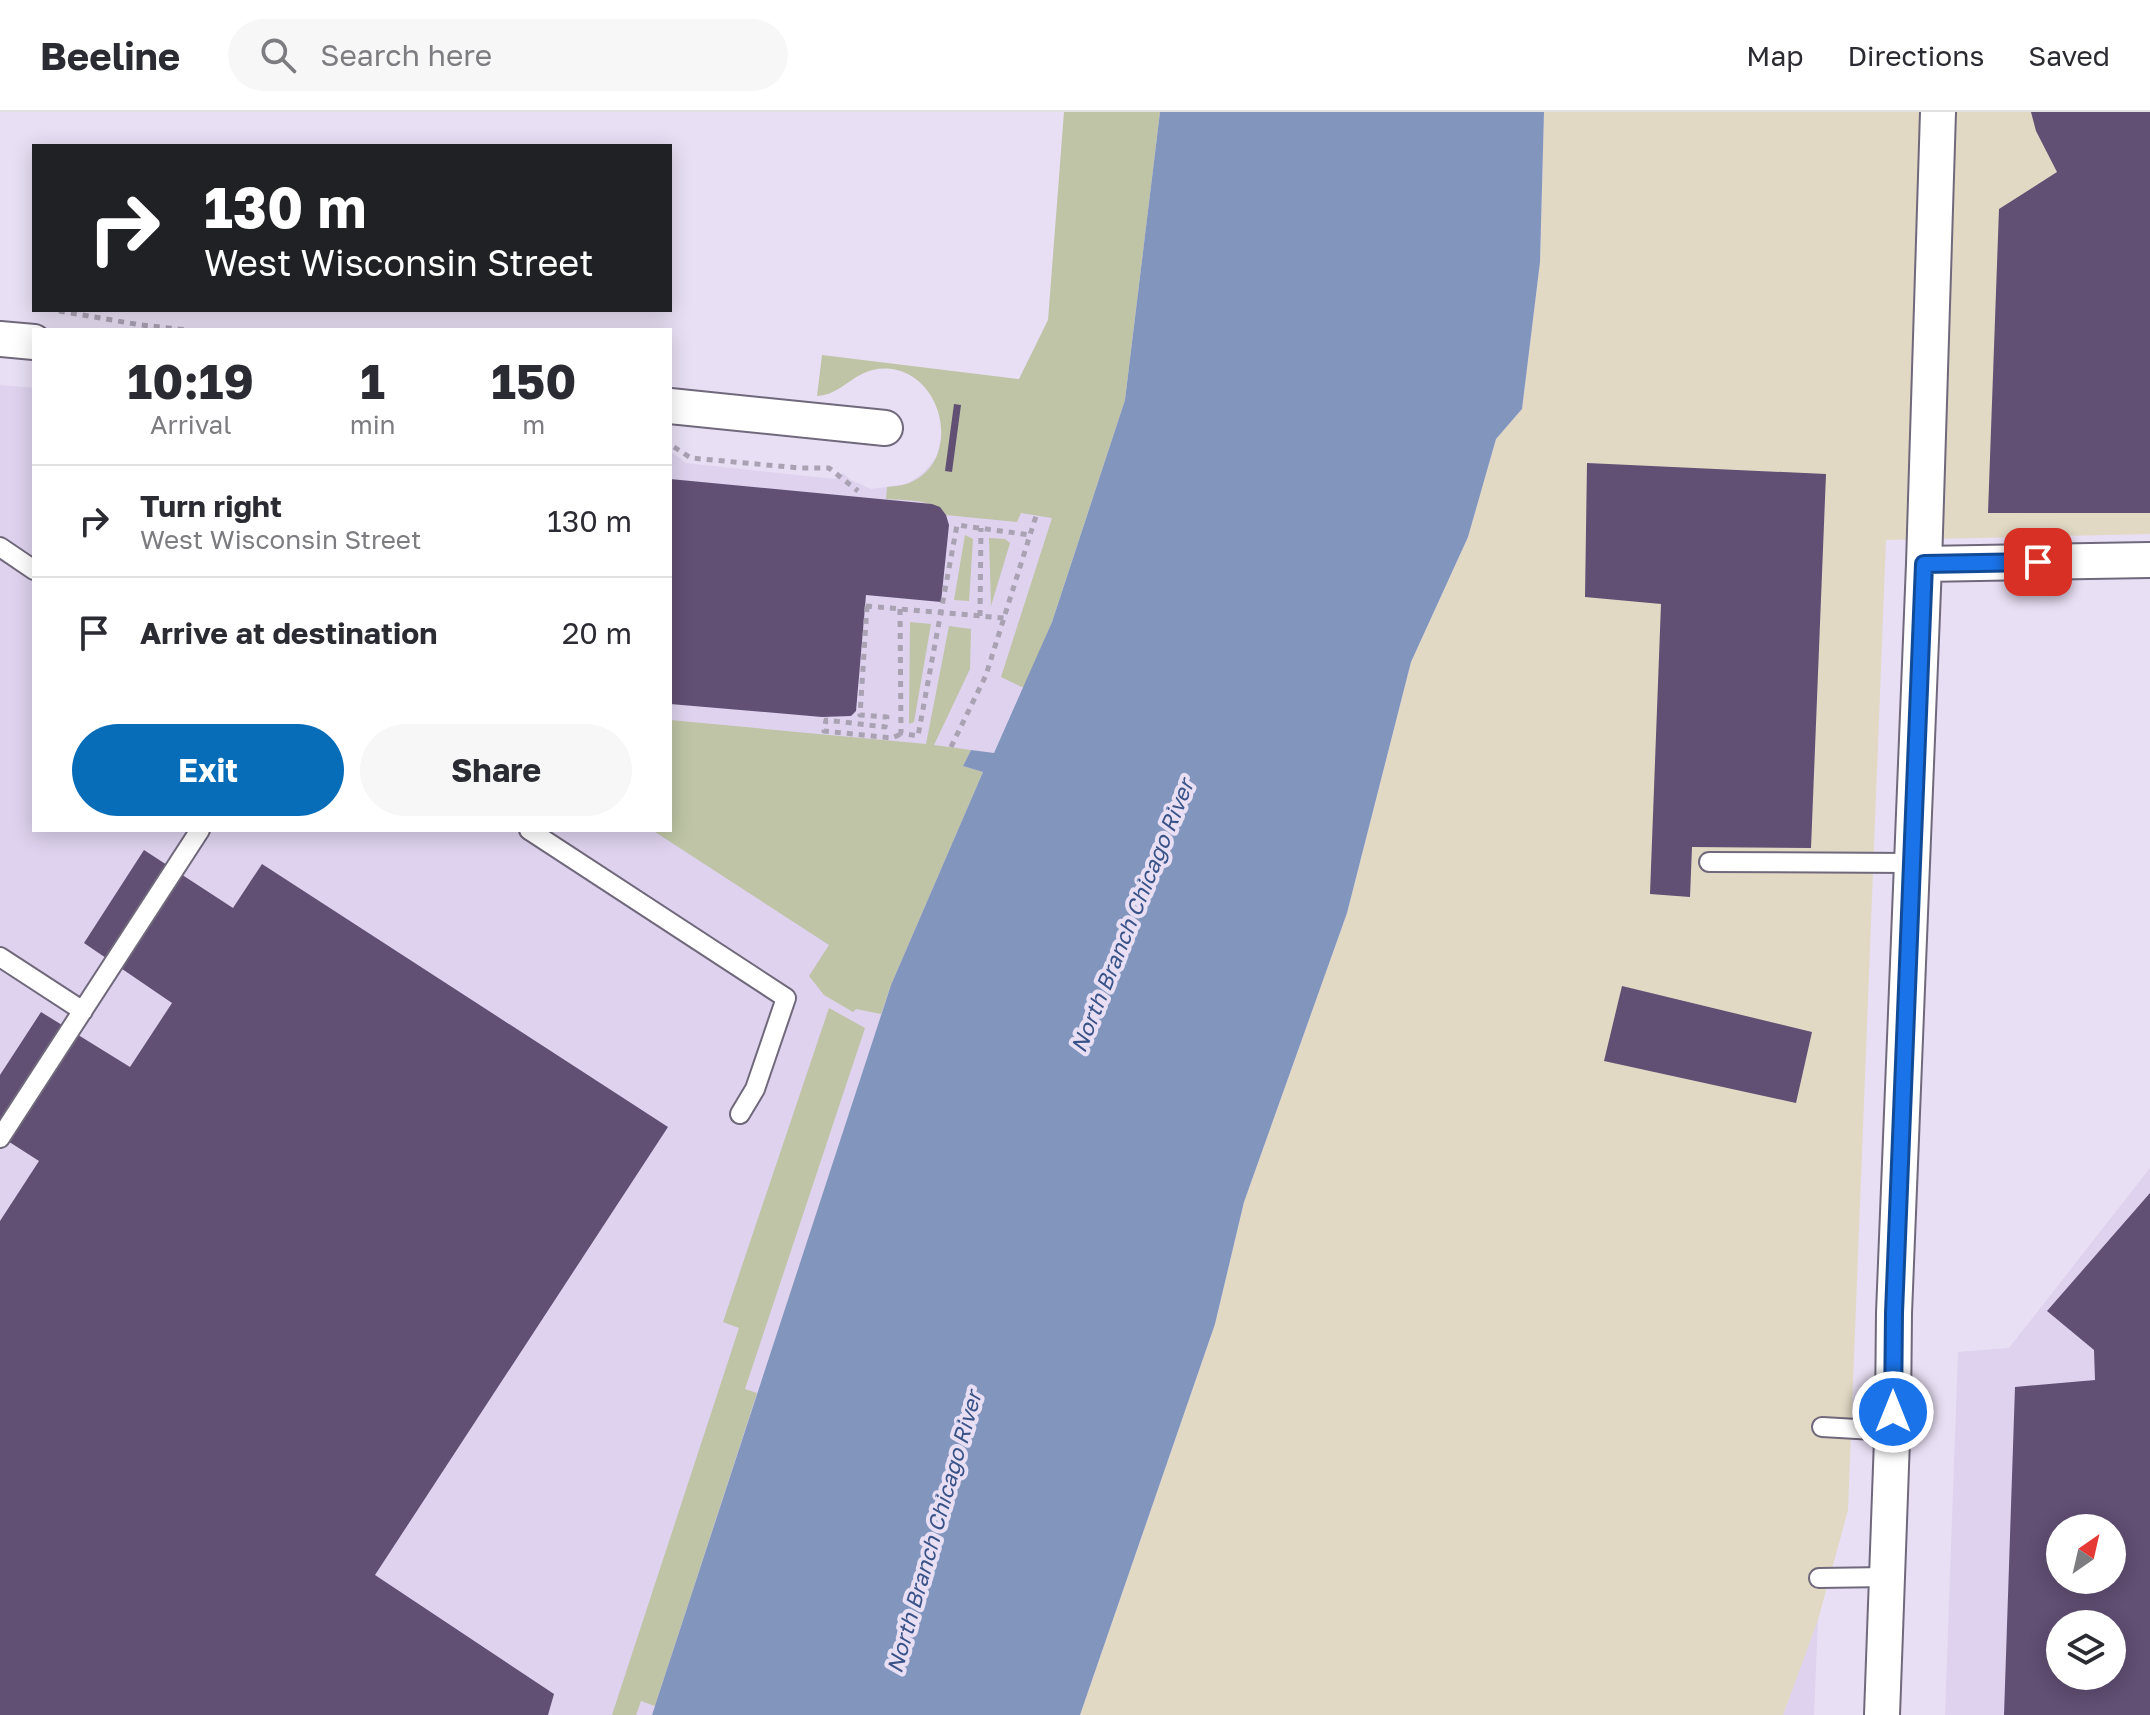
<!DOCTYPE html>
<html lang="en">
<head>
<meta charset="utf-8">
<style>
  :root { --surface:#fff; --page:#f7f7f7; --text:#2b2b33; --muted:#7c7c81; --line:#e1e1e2; --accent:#086db9 }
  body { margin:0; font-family:"Golos Text",sans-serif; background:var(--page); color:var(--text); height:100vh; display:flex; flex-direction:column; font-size:30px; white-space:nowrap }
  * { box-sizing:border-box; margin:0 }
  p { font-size:26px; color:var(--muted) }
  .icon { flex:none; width:44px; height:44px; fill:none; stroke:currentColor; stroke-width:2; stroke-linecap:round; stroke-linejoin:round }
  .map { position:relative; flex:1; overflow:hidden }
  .side { position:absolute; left:32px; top:216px; width:640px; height:504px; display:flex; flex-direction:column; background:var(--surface); border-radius:0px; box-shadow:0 4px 20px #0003 }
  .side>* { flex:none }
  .top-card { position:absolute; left:32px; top:32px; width:640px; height:168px; border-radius:0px; box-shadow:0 4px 20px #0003; background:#202124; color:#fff; overflow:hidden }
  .needle { width:52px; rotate:34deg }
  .tools { position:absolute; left:2046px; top:1402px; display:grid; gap:16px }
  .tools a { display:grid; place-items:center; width:80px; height:80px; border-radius:50%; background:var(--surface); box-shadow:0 4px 20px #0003; font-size:40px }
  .pin { position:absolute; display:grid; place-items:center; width:68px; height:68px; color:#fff; margin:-34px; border-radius:16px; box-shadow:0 4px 12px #0006 }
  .me { position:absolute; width:88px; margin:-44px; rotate:0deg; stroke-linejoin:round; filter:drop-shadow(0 0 6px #0008) }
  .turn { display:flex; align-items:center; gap:28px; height:168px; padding:0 40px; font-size:36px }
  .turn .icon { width:104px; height:104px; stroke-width:2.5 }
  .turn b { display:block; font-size:56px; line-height:68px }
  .eta { display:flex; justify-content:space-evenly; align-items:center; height:136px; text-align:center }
  .eta b { font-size:48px; font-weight:700; line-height:56px }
  .button { display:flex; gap:16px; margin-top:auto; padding:16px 40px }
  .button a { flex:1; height:92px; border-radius:48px; background:var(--accent); color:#fff; font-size:32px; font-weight:700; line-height:92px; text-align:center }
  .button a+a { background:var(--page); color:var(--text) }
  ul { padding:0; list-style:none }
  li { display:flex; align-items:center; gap:24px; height:112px; padding:0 40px; border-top:2px solid var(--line) }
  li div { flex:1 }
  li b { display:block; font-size:30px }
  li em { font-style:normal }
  header { display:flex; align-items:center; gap:48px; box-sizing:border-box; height:112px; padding:0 40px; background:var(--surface); border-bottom:2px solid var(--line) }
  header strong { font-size:38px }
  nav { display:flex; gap:44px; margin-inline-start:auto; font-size:28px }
  .search { width:560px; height:72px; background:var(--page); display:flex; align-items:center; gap:20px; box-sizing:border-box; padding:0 28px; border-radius:44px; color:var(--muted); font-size:30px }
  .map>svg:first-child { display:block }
</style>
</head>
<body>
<header>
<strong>Beeline</strong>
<div class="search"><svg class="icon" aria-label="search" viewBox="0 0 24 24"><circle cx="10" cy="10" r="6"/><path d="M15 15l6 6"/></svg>Search here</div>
<nav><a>Map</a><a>Directions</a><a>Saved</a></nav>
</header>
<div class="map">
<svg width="2150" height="1603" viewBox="0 0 2150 1603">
  <rect width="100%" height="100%" fill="#e8dff4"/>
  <path fill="#ded2ee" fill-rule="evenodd" d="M0,273L34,276V718H670V339L686,351L835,367L843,361L851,368L871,377L907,372L923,361L936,346L941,326L1106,347L1024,576L994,642L971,638L983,660L891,873L652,1603H0Z
    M2150,1056V1603H1945L1958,1240L2009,1236ZM2060,1416H2112V1468H2060ZM2060,1512H2112V1564H2060Z
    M1818,1508L1814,1603H1783Z"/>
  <path fill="#e1d9c4" d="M1544,0H2150V422L1886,428L1848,1398L1818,1508L1783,1603H1080L1215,1212L1244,1090L1347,801L1411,550L1468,425L1496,327L1522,297L1540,150Z"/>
  <path fill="#bec4a5" d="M1064,0H1160L1125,288L1052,510L1024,576L1001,565L1052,406L1021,401L1017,410L946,403C933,386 906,389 886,387L887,375C893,374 900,374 906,372C960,354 948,271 897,258C857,249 846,283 817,284L822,243L1019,267L1048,208Z
    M965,423L973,427L969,489L954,488Z
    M989,426L1005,427L1010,431L991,494Z
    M910,510L931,512L914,610L909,612Z
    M949,514L971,517L970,557L934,633L971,638L963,654L983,660L891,873L881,902L856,897L853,900L824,883L809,864L829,833L652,718H670V608L926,632Z
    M829,896L865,916L745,1277L757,1281L655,1594L641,1589L636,1603H612L739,1216L723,1210Z"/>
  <path fill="#8295bd" d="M1160,0H1544L1540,150L1522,297L1496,327L1468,425L1411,550L1347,801L1244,1090L1215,1212L1080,1603H652L891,873L983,660L963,654L971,638L994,641L1052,510L1125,288Z"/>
  <path fill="#614f74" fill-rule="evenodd" d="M2031,0H2150V401H1988L1999,97L2057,60L2036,19Z
    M954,292L961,293L952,360L945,359Z
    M1587,351L1826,362L1811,736L1692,735L1690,785L1650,782L1661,492L1585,485Z
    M670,367L932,392L940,395L946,403L949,413L941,490L866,483L856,599L851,604L822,605L670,592Z
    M144,738L233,796L262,752L668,1015L375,1463L554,1582L548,1603H0V1109L39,1049L0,1024V963L41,900L130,955L172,891L84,831Z
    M1622,874L1812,920L1796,991L1604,949Z
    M2150,1081V1603H2004L2015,1275L2095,1268L2094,1238L2047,1199ZM2060,1416H2112V1468H2060ZM2060,1512H2112V1564H2060Z"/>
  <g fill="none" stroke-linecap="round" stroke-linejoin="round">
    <g stroke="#70687b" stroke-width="22">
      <path id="service" d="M0,435L34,458
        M529,718L786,886L755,977L740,1002
        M1709,750L1911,751
        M0,845L83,899
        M0,1026L200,718
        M1822,1315L1892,1319
        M1819,1466L1887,1465"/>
    </g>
    <g stroke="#70687b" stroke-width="38">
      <path id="minor" d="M0,227L34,230
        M670,294L885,316
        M1924,452L2150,448
        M1882,1603L1893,1300L1894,1201L1924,452L1938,0"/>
    </g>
    <path stroke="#a9a2b3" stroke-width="5" stroke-dasharray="6 6" stroke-linecap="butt" d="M59,199L141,213L188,218
      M674,335L691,346L800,356H829L858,379
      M866,494L1004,506
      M867,494L860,603L887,605L885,615L826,608L824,619L892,626L901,622
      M900,497L901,621L918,624L957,413L1030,423
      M980,504L981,416
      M951,635L986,563L1036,404"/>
    <use href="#service" stroke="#fff" stroke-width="18"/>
    <use href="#minor" stroke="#fff" stroke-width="34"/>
  </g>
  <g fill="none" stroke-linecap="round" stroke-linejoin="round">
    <g stroke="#114b97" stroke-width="20">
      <path id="route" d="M1893,1300L1894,1201L1924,452L2038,450"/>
    </g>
    <use href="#route" stroke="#1a73e8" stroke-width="14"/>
  </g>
  <g text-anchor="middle" stroke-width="8" stroke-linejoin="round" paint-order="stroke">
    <g font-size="22" font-style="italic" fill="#395287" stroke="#e8dff4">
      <text transform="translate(1132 804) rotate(-68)" y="8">North Branch Chicago River</text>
      <text transform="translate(934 1420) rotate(-74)" y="8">North Branch Chicago River</text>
    </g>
  </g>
</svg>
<div class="tools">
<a><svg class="needle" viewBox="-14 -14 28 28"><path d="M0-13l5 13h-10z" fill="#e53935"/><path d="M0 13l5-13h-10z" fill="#7c7c81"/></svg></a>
<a><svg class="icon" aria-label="layers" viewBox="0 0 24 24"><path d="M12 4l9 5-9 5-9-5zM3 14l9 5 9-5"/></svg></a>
</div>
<div class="pin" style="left:2038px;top:450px;background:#d93025"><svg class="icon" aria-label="arrive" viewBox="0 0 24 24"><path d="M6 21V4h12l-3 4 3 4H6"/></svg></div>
<svg class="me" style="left:1893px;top:1300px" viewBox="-20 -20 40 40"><circle r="17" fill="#1a73e8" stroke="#fff" stroke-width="3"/><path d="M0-11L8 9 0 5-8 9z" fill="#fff"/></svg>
<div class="top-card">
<div class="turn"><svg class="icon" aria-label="right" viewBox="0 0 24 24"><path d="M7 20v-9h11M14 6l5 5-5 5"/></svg><div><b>130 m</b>West Wisconsin Street</div></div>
</div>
<section class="side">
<div class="eta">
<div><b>10:19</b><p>Arrival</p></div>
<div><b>1</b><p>min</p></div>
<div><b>150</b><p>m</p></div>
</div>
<ul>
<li><svg class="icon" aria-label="right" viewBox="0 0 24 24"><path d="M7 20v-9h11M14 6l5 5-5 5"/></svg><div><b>Turn right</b><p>West Wisconsin Street</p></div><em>130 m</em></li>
<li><svg class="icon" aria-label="arrive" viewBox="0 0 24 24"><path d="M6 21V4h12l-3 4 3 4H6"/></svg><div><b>Arrive at destination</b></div><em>20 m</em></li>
</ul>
<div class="button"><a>Exit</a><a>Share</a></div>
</section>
</div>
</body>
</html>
